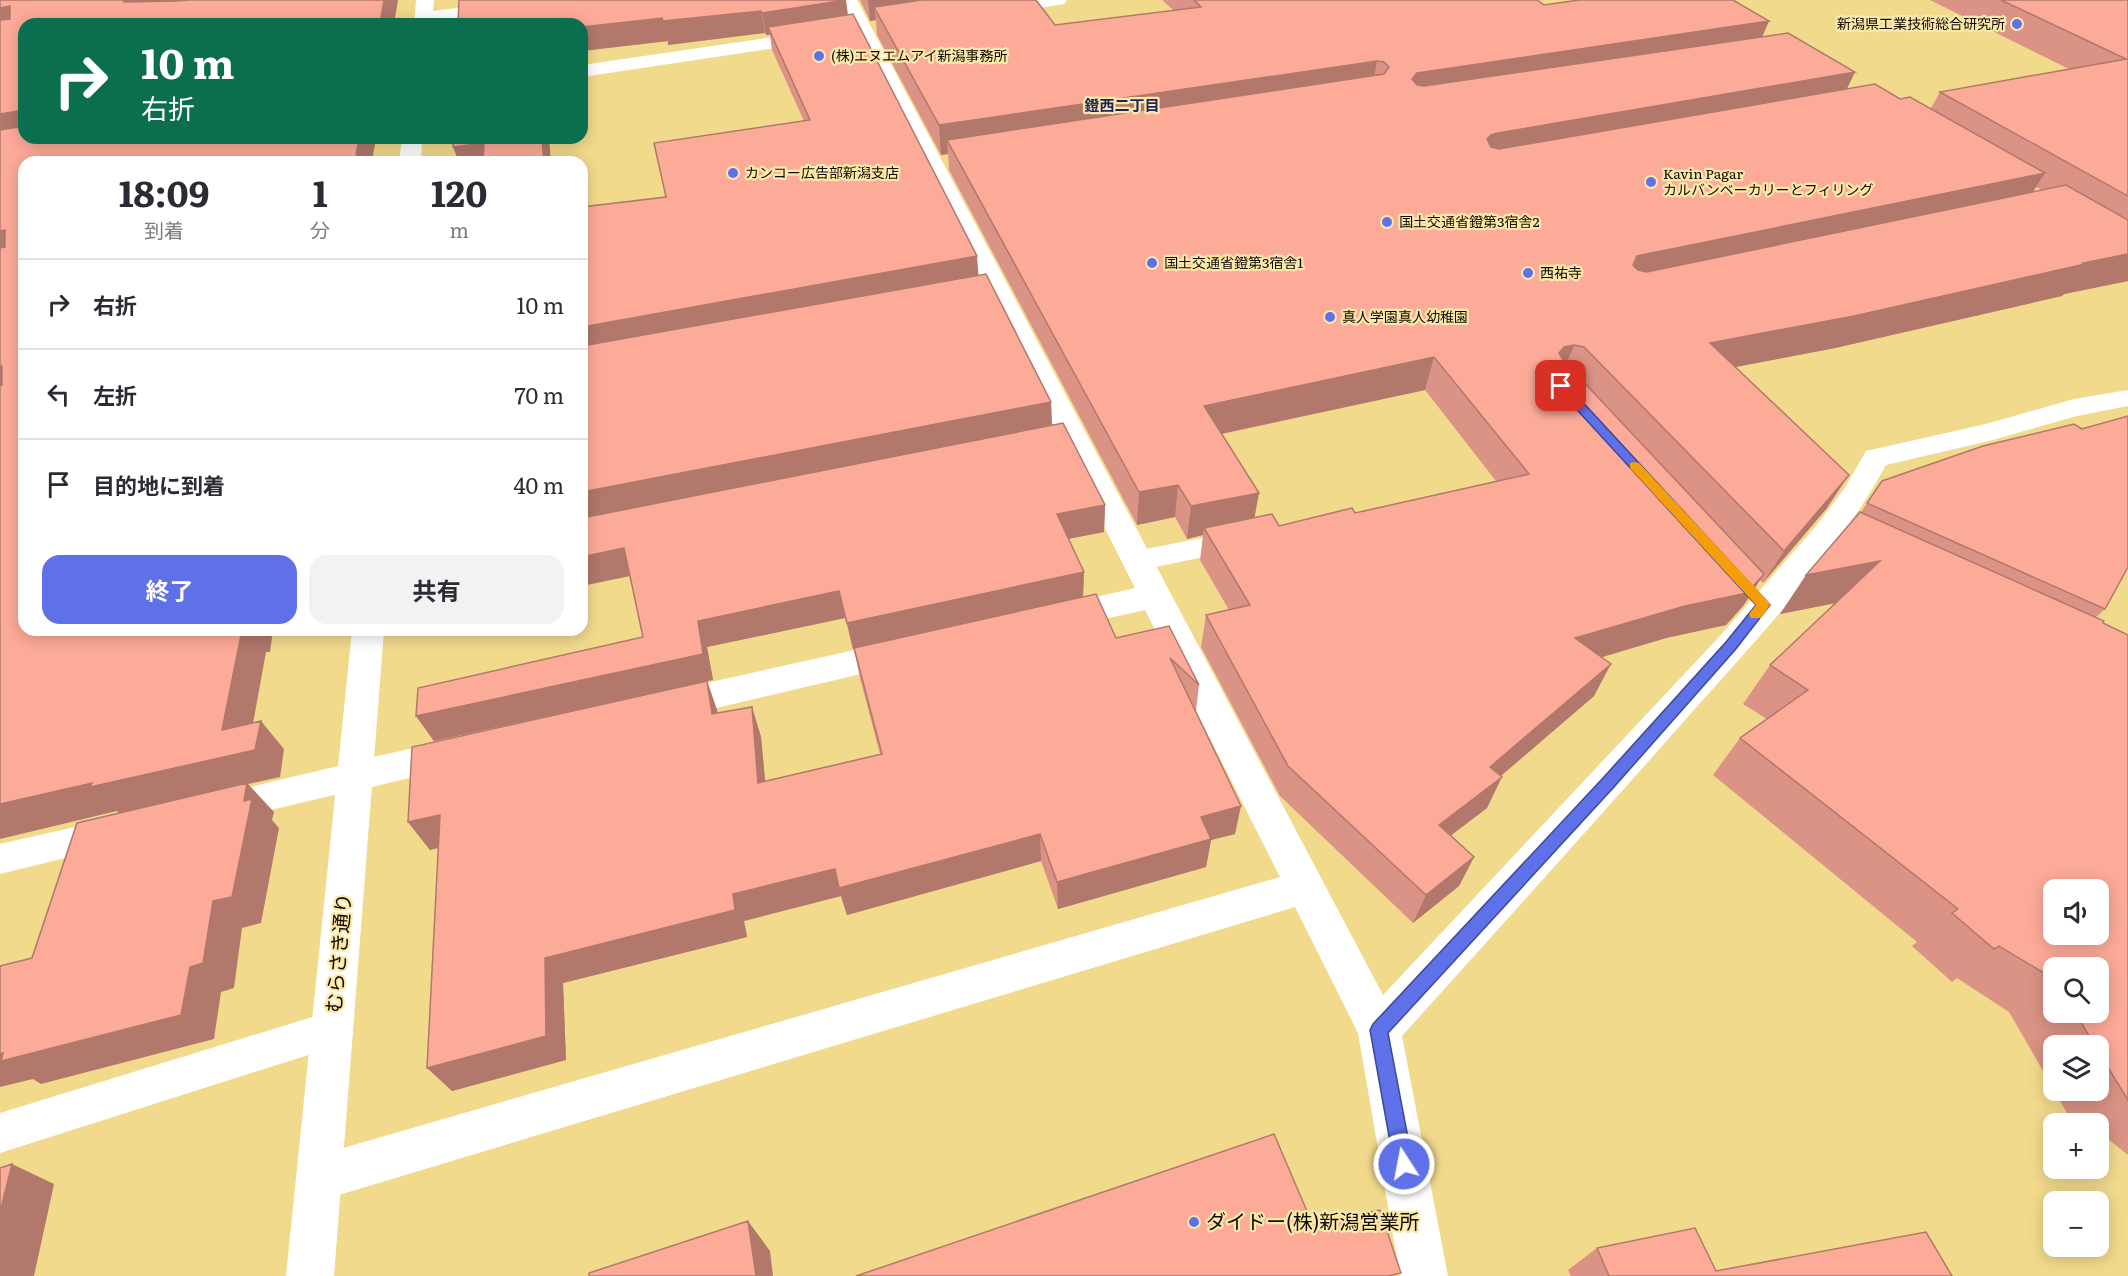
<!DOCTYPE html>
<html lang="ja">
<head>
<meta charset="utf-8">
<style>
  :root { --surface:#fff; --page:#f2f2f3; --text:#2b2b33; --muted:#7c7c81; --line:#e1e1e2; --accent:#5e71e8 }
  body { margin:0; font-family:Literata,"Noto Sans JP",serif; background:var(--page); color:var(--text); height:100vh; display:flex; flex-direction:column; font-size:22px; white-space:nowrap }
  * { box-sizing:border-box; margin:0 }
  p { font-size:20px; color:var(--muted) }
  .icon { flex:none; width:33px; height:33px; fill:none; stroke:currentColor; stroke-width:2; stroke-linecap:round; stroke-linejoin:round }
  .map { position:relative; flex:1; overflow:hidden }
  .sheet { position:absolute; left:18px; top:156px; width:570px; height:480px; display:flex; flex-direction:column; background:var(--surface); border-radius:18px; box-shadow:0 3px 15px #0003 }
  .sheet>* { flex:none }
  .hud { position:absolute; left:18px; top:18px; width:570px; height:126px; border-radius:18px; box-shadow:0 3px 15px #0003; background:#0b6e4f; color:#fff; overflow:hidden }
  .buttons { position:absolute; left:2043px; top:879px; display:grid; gap:12px }
  .buttons a { display:grid; place-items:center; width:66px; height:66px; border-radius:12px; background:var(--surface); box-shadow:0 3px 15px #0003; font-size:30px }
  .pin { position:absolute; display:grid; place-items:center; width:51px; height:51px; color:#fff; margin:-26px; border-radius:12px; box-shadow:0 3px 9px #0006 }
  .me { position:absolute; width:66px; margin:-33px; rotate:349deg; stroke-linejoin:round; filter:drop-shadow(0 0 4px #0008) }
  .turn { display:flex; align-items:center; gap:21px; height:126px; padding:0 24px; font-size:27px }
  .turn .icon { width:78px; height:78px; stroke-width:2.5 }
  .turn b { display:block; font-size:42px; line-height:51px }
  .eta { display:flex; justify-content:space-evenly; align-items:center; height:102px; text-align:center }
  .eta b { font-size:36px; font-weight:700; line-height:42px }
  .primary-button { display:flex; gap:12px; margin-top:auto; padding:12px 24px }
  .primary-button a { flex:1; height:69px; border-radius:18px; background:var(--accent); color:#fff; font-size:24px; font-weight:700; line-height:69px; text-align:center }
  .primary-button a+a { background:var(--page); color:var(--text) }
  ul { padding:0; list-style:none }
  li { display:flex; align-items:center; gap:18px; height:90px; padding:0 24px; border-top:2px solid var(--line) }
  li div { flex:1 }
  li b { display:block; font-size:22px }
  li em { font-style:normal }
  .map>svg:first-child { display:block }
</style>
</head>
<body>
<div class="map">
<svg width="2128" height="1276" viewBox="0 0 2128 1276">
  <rect width="100%" height="100%" fill="#f2da8d"/>
  <g fill="none" stroke-linecap="round" stroke-linejoin="round">
    <path fill="#fff" fill-rule="evenodd" d="M1242,530L1252,533L1256,540L1252,547L1136,571L1126,568L1122,561L1126,554L1136,551Z
      M355,762L367,766L372,776L367,786L355,790L221,822L209,818L204,808L209,798L221,794Z
      M110,819L122,824L127,834L122,844L0,874V844Z
      M332,1011L346,1017L351,1030L346,1043L0,1153V1113Z"/>
    <path fill="#fff" fill-rule="evenodd" d="M523,0H576L573,4L567,5L424,22L418,21L415,17L418,13L424,12Z
      M839,0H857L1383,995L1719,637L1816,526L1844,489L1866,451L1986,424L2074,399L2128,390V406L2077,416L1989,441L1886,465C1837,555 1761,634 1693,711C1597,820 1499,928 1402,1036L1448,1276H1400L1358,1033L1295,907L319,1201L303,1194L296,1178L303,1162L319,1155L1280,877L1145,610L1059,629L1048,626L1043,617L1048,608L1135,588Z
      M1025,0H1067L1064,4L1058,5L995,15L989,14L986,10L989,6Z
      M816,31L822,33L825,37L822,41L582,77V65Z
      M900,640L912,644L917,653L912,662L670,719L658,715L653,705L658,695L670,691Z
      M455,739L468,744L473,754L468,764L355,791L342,787L337,776L342,765L355,761Z"/>
    <path fill="#fff" fill-rule="evenodd" d="M416,0H434L432,24H414Z
      M402,138H422L421,162H399Z
      M352,630H384L334,1276H286Z"/>
  </g>
  <path fill="#da9384" fill-rule="evenodd" d="M459,0L848,15L978,276L1051,402L1052,425L1105,505L1104,532L1068,539L1084,572L1083,596L1116,638L1169,626L1199,685L1196,711L1235,834L1211,840L1206,867L1058,909L1041,861L847,915L841,896L744,921L747,937L563,983L566,1060L452,1091L438,848L430,850L408,822L611,702L434,741L416,716L643,637L666,197L804,121L772,50L770,35H766L765,33L668,45V41L582,51V24ZM845,618L853,649H854L860,678L880,754L765,781L761,737L752,707L718,713L707,681L713,680L707,647Z
    M860,0H1036L1055,25L1173,10L1162,0H1537L1544,5L1769,21L1762,36L1855,72L1847,88L1900,99L1931,108L1940,92L2069,69L1930,0H2128V281L2064,294L2062,296L1835,348L1735,367L1827,508L1763,583L1760,580L1743,606L1726,625L1666,638L1601,657L1594,696L1501,776L1487,808L1450,836L1474,857L1459,886L1413,923L1280,796L1201,647L1206,615L1229,610L1200,560L1203,535L1187,539L1175,517L1137,525L949,170L948,154L941,155L877,35L876,20L870,21ZM2036,187L2042,190L2033,192ZM1425,390L1496,481L1355,513L1279,526L1255,518L1222,434Z
    M2128,416V569L2127,568L2105,609L2096,617L2103,623L2128,635V1155L2098,1131V1124H2088L2087,1122L2084,1124H2073L2054,1090H2098V1046H2054V1090L2009,1012L1957,978L1952,982L1912,946L1917,942L1713,775L1740,738L1767,719L1743,704L1770,665L1836,603L1780,614L1861,512L1882,481ZM2054,968L2098,1012H2054Z
    M1597,1248L1716,1271L1952,1276H1571L1568,1270Z"/>
  <path fill="#b1786b" d="M122,0H293L136,24Z
    M384,0H398L394,24H380Z
    M846,0L849,23L768,27L770,35H766L762,13Z
    M868,0H1008L874,7L876,20L870,21Z
    M10,6L24,29L0,34V8Z
    M761,11L765,33L668,45V41L582,51V27L662,18Z
    M1769,21L1757,49L1411,102L1412,79L1417,73Z
    M1377,61L1372,90L947,140L948,154L941,155L939,125Z
    M1855,72L1841,101L1490,163L1487,139L1491,135L1498,133Z
    M24,110V138L0,143V114Z
    M359,138H376L372,162H355Z
    M542,138H549L551,162H544Z
    M484,143L491,162H459L453,147Z
    M2045,173L2025,204L1620,296L1637,256Z
    M5,230L24,256L0,261V231Z
    M2128,254V281L2064,294L2062,296L1835,348L1694,375L1710,343Z
    M977,256L979,282L582,355V327Z
    M1574,345L1561,377L1559,353L1564,347Z
    M1434,357L1425,390L1201,438L1204,406Z
    M2,366L24,394L0,399V367Z
    M1051,402L1052,428L582,521V492Z
    M1849,475L1827,508L1763,583L1784,551Z
    M1178,485L1175,517L1137,525L1139,492Z
    M1259,493L1253,526L1204,528L1203,535L1187,539L1191,506Z
    M1105,505L1104,532L1057,541V514Z
    M624,548L635,575L582,586V557Z
    M1880,561L1851,600L1780,614L1806,575Z
    M1084,572L1083,598L853,649L847,623Z
    M1764,574L1743,606L1726,625L1666,638L1559,670L1575,638Z
    M839,591L845,618L707,647L713,680L707,681L717,710L722,743L712,714L707,681L434,741L416,716L698,621Z
    M242,630H273L270,652H266L248,751L261,721L284,749L280,777L248,784L274,812L272,820L279,828L261,923L242,928L234,988L221,992L214,1039L41,1084L33,1079L0,1087V1054L120,814L117,811L0,839V804L222,730Z
    M1611,664L1594,696L1476,797L1490,767Z
    M752,707L761,737L768,811L758,783Z
    M1502,777L1487,808L1425,855L1439,825Z
    M1241,806L1235,834L1211,840L1206,867L1058,909L1057,882L1201,817Z
    M440,815L460,843L430,850L408,822Z
    M1040,834L1041,861L847,915L841,896L744,921L747,937L563,983L566,1060L452,1091L427,1068L545,958L733,894L835,869Z
    M1474,857L1459,886L1413,923L1426,895Z
    M12,1164L54,1184L34,1276H0V1212Z
    M748,1221L770,1251L773,1276H756Z"/>
  <path fill="#fdab99" stroke="#b1786b" stroke-width="1.5" fill-rule="evenodd" d="M0,0H123L124,2L176,1L189,0H384L380,24H24V110L0,114V20L10,19V6L0,8Z
    M459,0H846L762,13L761,11L663,21L662,18L582,27V24H458Z
    M922,0H1036L1055,25L1201,7L1194,0H1537L1544,5L1579,0H1733L1769,21L1417,73L1412,79L1417,85L1424,86L1788,33L1855,72L1498,133L1491,135L1487,139L1491,147L1499,149L1875,84L1900,99L1910,97L2045,173L1637,256L1633,265L1638,270L1647,272L2066,185L2128,220V254L2083,263L2085,264L1854,316L1710,343L1849,475L1784,551L1584,347L1574,345L1564,347L1559,353L1563,360L1764,574L1747,593L1685,606L1575,638L1611,664L1490,767L1502,777L1439,825L1474,857L1426,895L1288,766L1206,615L1250,605L1204,528L1272,514L1279,526L1352,508L1355,513L1529,474L1434,357L1204,406L1259,493L1191,506L1178,485L1139,492L947,140L1384,74L1389,67L1384,62L1377,61L939,125L874,7Z
    M2001,0H2128V196L1940,92L2126,59Z
    M853,14L977,256L582,327V207L666,197L654,143L810,120L768,27Z
    M24,126V138H359L355,162H24V630H242L222,730L261,721L255,750L90,787L92,783L0,804V386L2,385V366L0,367V248L5,247V230L0,231V130Z
    M453,138H542L544,162H483L484,143L453,147Z
    M986,274L1051,402L582,492V346Z
    M2128,416V567L2105,609L1867,503L1882,481L1983,446L2074,424L2082,429Z
    M1063,423L1105,505L1057,514L1084,572L847,623L839,591L698,621L703,654L416,716L418,688L643,637L624,548L582,557V518Z
    M1860,512L2104,621L2103,623L2128,635V1100L2098,1051V1046H2095L2075,1012H2098V968H2054V979L1999,946L1994,949L1952,913L1958,909L1740,738L1808,690L1770,665L1880,561L1806,575ZM2054,890H2098V934H2054Z
    M1096,594L1116,638L1169,626L1199,685L1170,658L1241,806L1201,817L1211,839L1057,882L1040,834L839,888L835,869L733,894L735,910L545,958L546,1036L427,1068L440,815L408,822L412,747L707,681L712,714L752,707L758,783L882,754L854,648Z
    M247,783L244,801L252,799L232,897L213,901L203,963L190,967L181,1015L1,1061L3,1053L0,1054V966L32,958L77,823Z
    M1274,1134L1312,1223L1380,1210L1401,1273L1388,1276H856Z
    M12,1164L0,1212V1168Z
    M748,1221L756,1276H589V1273Z
    M1695,1228L1716,1271L1926,1232L1952,1276H1609L1597,1248Z"/>
  <path fill="#5e71e8" stroke="#3d4997" stroke-width="1.5" d="M1561,382L1565,383L1770,605L1735,650L1614,787L1388,1033L1413,1164L1410,1171L1404,1174L1397,1171L1394,1164L1370,1030L1373,1024L1603,778L1726,642L1756,605L1557,388L1555,386Z"/>
  <path fill="#f59e0b" d="M1634,462L1639,463L1768,601L1770,605L1761,618H1751L1749,614L1756,605L1630,468V463Z"/>
  <g fill="#5e71e8" stroke="#fbe8ab" stroke-width="2">
    <circle cx="2017" cy="24" r="6"/>
    <circle cx="819" cy="56" r="6"/>
    <circle cx="733" cy="173" r="6"/>
    <circle cx="1651" cy="182" r="6"/>
    <circle cx="1387" cy="222" r="6"/>
    <circle cx="1152" cy="263" r="6"/>
    <circle cx="1528" cy="273" r="6"/>
    <circle cx="1330" cy="317" r="6"/>
    <circle cx="1194" cy="1222" r="6"/>
  </g>
  <g text-anchor="middle" stroke-width="4.5" stroke-linejoin="round" paint-order="stroke">
    <g font-size="14" fill="#110a00" stroke="#fbe8ab" text-anchor="start">
      <text x="2005" y="29" text-anchor="end">新潟県工業技術総合研究所</text>
      <text x="831" y="61">(株)エヌエムアイ新潟事務所</text>
      <text x="745" y="178">カンコー広告部新潟支店</text>
      <text x="1663" y="179">Kavin Pagar<tspan x="1663" dy="16">カルバンベーカリーとフィリング</tspan></text>
      <text x="1399" y="227">国土交通省鐙第3宿舎2</text>
      <text x="1164" y="268">国土交通省鐙第3宿舎1</text>
      <text x="1540" y="278">西祐寺</text>
      <text x="1342" y="322">真人学園真人幼稚園</text>
    </g>
    <g font-size="15" font-weight="bold" fill="#1d255d" stroke="#fbe8ab">
      <text x="1122" y="111">鐙西二丁目</text>
    </g>
    <g font-size="20" fill="#110a00" stroke="#fbe8ab">
      <text transform="translate(339 953) rotate(-85)" y="7">むらさき通り</text>
    </g>
    <g font-size="20" fill="#110a00" stroke="#fbe8ab" text-anchor="start">
      <text x="1206" y="1229">ダイドー(株)新潟営業所</text>
    </g>
  </g>
</svg>
<div class="buttons">
<a><svg class="icon" aria-label="sound" viewBox="0 0 24 24"><path d="M4 9h4l5-4v14l-5-4H4zM17 9q2 3 0 6"/></svg></a>
<a><svg class="icon" aria-label="search" viewBox="0 0 24 24"><circle cx="10" cy="10" r="6"/><path d="M15 15l6 6"/></svg></a>
<a><svg class="icon" aria-label="layers" viewBox="0 0 24 24"><path d="M12 4l9 5-9 5-9-5zM3 14l9 5 9-5"/></svg></a>
<a>+</a>
<a>−</a>
</div>
<div class="pin" style="left:1561px;top:386px;background:#d93025"><svg class="icon" aria-label="arrive" viewBox="0 0 24 24"><path d="M6 21V4h12l-3 4 3 4H6"/></svg></div>
<svg class="me" style="left:1404px;top:1164px" viewBox="-20 -20 40 40"><circle r="17" fill="#5e71e8" stroke="#fff" stroke-width="3"/><path d="M0-11L8 9 0 5-8 9z" fill="#fff"/></svg>
<div class="hud">
<div class="turn"><svg class="icon" aria-label="right" viewBox="0 0 24 24"><path d="M7 20v-9h11M14 6l5 5-5 5"/></svg><div><b>10 m</b>右折</div></div>
</div>
<section class="sheet">
<div class="eta">
<div><b>18:09</b><p>到着</p></div>
<div><b>1</b><p>分</p></div>
<div><b>120</b><p>m</p></div>
</div>
<ul>
<li><svg class="icon" aria-label="right" viewBox="0 0 24 24"><path d="M7 20v-9h11M14 6l5 5-5 5"/></svg><div><b>右折</b></div><em>10 m</em></li>
<li><svg class="icon" aria-label="left" viewBox="0 0 24 24"><path d="M17 20v-9H6M10 6l-5 5 5 5"/></svg><div><b>左折</b></div><em>70 m</em></li>
<li><svg class="icon" aria-label="arrive" viewBox="0 0 24 24"><path d="M6 21V4h12l-3 4 3 4H6"/></svg><div><b>目的地に到着</b></div><em>40 m</em></li>
</ul>
<div class="primary-button"><a>終了</a><a>共有</a></div>
</section>
</div>
</body>
</html>
